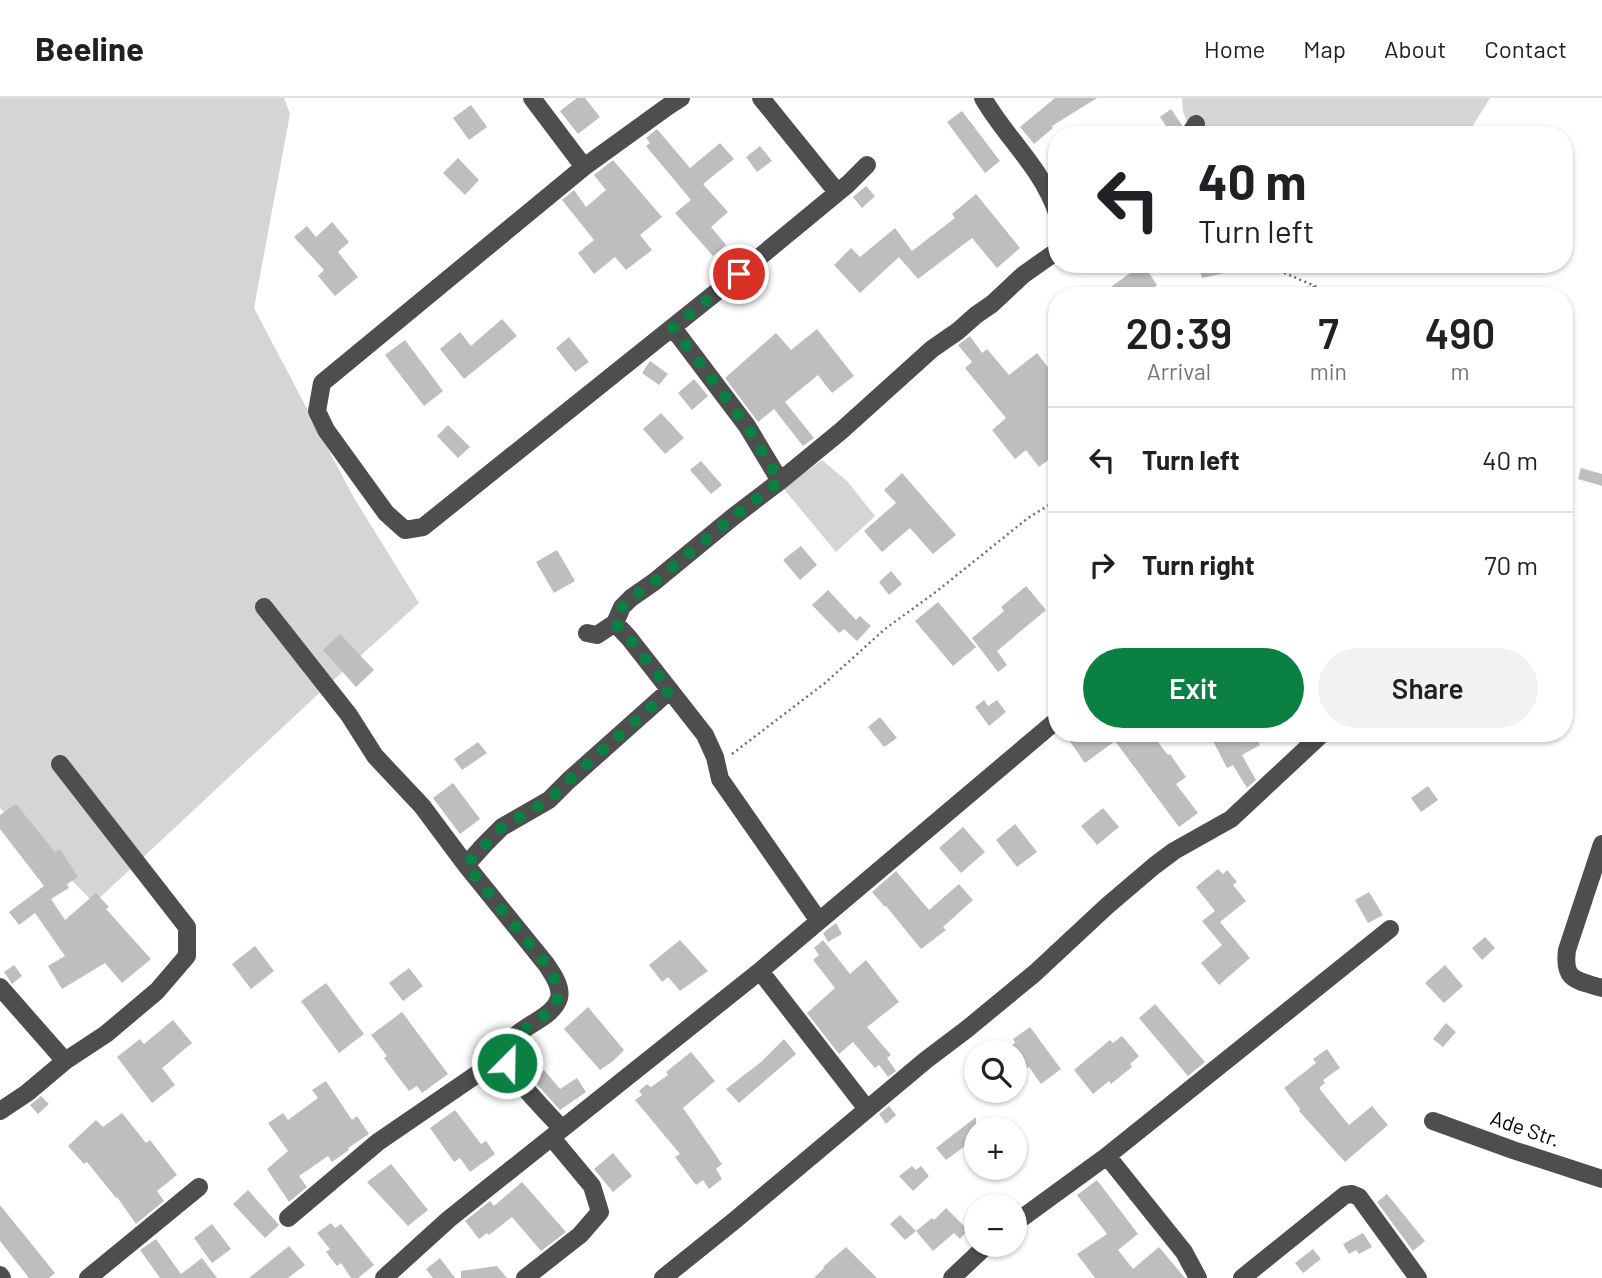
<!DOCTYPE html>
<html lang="en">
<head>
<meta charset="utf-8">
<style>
  :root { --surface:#fff; --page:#f2f2f2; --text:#202124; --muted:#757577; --line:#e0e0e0; --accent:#0b8043 }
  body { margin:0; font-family:Barlow,sans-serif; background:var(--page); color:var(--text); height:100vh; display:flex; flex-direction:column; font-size:26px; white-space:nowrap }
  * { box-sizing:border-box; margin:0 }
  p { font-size:23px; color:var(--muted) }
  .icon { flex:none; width:38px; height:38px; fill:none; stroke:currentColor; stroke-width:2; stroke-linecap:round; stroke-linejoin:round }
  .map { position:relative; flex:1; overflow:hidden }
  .sheet { position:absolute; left:1048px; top:189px; width:525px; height:455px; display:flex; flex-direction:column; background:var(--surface); border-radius:28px; box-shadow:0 2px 5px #0004 }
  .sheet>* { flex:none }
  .hud { position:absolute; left:1048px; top:28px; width:525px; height:147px; border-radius:28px; box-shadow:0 2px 5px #0004; background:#fff; color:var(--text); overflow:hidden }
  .tools { position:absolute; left:964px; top:942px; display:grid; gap:14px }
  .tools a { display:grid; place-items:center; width:63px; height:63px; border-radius:50%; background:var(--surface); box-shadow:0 2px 5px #0004; font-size:35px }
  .pin { position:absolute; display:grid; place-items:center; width:60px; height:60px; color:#fff; margin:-30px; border:4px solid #fff; border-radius:50%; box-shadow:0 2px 7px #0007 }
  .me { position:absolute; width:77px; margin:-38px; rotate:23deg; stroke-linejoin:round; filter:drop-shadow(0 0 5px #0008) }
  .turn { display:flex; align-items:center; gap:24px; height:147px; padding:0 35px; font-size:32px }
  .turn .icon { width:91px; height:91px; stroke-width:2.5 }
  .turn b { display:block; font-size:49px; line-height:60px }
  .eta { display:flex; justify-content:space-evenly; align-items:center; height:119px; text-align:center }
  .eta b { font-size:42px; font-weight:600; line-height:49px }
  .button { display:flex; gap:14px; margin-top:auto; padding:14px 35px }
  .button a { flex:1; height:80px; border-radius:42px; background:var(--accent); color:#fff; font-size:28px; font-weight:600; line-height:80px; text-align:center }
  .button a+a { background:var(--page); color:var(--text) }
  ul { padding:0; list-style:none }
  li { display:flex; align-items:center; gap:21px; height:105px; padding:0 35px; border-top:2px solid var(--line) }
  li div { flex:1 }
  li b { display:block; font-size:26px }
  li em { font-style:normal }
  header { display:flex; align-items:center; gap:42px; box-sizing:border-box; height:98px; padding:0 35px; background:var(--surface); border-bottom:2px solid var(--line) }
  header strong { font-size:33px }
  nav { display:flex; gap:38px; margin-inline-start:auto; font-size:24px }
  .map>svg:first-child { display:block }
</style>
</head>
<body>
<header>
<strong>Beeline</strong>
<nav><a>Home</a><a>Map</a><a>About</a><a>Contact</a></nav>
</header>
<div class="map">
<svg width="1602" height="1180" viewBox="0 0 1602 1180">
  <rect width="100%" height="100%" fill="#fff"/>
  <path fill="#d5d5d5" d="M0,0H284L290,16L254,210L354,400L419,505L328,587L94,805L0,710Z
    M1182,0H1490L1467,37H1193L1183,14Z
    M822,362L847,383L875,418L836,454L783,390Z"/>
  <path fill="#bebebe" d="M577,0H585L600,19L578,36L560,13Z
    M1055,0H1097L1052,28L1053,30L1034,46L1020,29Z
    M471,7L487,29L469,42L453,20Z
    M1171,11L1182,27L1178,37H1172L1160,19Z
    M962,13L1000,63L985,75L947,24Z
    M657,31L690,70L720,45L734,61L703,86L728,114L711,129L726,147L713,158L675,115L691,102L646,48L650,45L646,40Z
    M760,48L772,63L757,74L746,59Z
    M458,60L479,82L465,97L443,75Z
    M613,62L662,119L640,137L652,152L626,172L615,159L594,176L578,155L594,142L562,102L574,92L586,109L606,92L594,77Z
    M866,88L875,98L862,110L853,99Z
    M976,96L1020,150L997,170L972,140L918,181L899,159L860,195L834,167L851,150L860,159L895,130L912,153L955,120L952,116Z
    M332,124L349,144L338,154L358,179L335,198L318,178L324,172L294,139L307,128L316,139Z
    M1143,166L1157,187L1142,198H1119L1112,188Z
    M1198,166H1241L1242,171L1202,180Z
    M502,221L517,238L464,281L440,251L460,234L471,248Z
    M817,231L854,278L832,295L818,277L785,304L814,340L803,348L774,311L758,324L725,280L776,235L791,252Z
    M970,238L982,255L987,251L1009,277L1037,255L1057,281V343L1048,349L1055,357L1039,369L1026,352L1015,361L992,332L1006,320L965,270L972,264L958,247Z
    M569,239L589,264L575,274L556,250Z
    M405,242L443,293L424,308L385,257Z
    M650,263L668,276L659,287L642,275Z
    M694,281L708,298L692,312L678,295Z
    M661,315L684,340L665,356L643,331Z
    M448,327L470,349L458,360L437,338Z
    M701,363L722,387L711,396L690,372Z
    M1581,370L1602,376V388L1578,381Z
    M902,375L956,437L933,456L910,430L882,454L864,433L896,405L884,392Z
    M801,448L817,467L800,482L783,462Z
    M557,452L575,483L554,495L536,464Z
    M891,473L902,486L889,497L879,484Z
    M1026,488L1046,512L997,553L1007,567L998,574L972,540L1004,513L1001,509Z
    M828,492L856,522L860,518L871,528L857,543L844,531L839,535L812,507Z
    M938,504L976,549L953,568L915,523Z
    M340,536L374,572L356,589L323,552Z
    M984,602L988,608L997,602L1006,614L989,628L975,609Z
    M880,619L897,640L884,649L868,629Z
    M1079,635H1151L1168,657L1170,656L1186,679L1176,686L1198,715L1179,729L1115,643L1085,665L1069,642Z
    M1209,635H1253L1260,647L1242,657L1256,682L1247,690L1233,667L1227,670Z
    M478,644L487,655L462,672L454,661Z
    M453,685L480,721L460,736L433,700Z
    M1428,688L1438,702L1421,714L1411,700Z
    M16,706L55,754L60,751L78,779L67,786L69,790L51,801L65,822L96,795L109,809L106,811L151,861L122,885L105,865L62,891L48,868L65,858L35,815L19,827L9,814L44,788L0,731V717Z
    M1103,710L1119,729L1097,747L1081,728Z
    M1015,726L1037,754L1017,769L996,742Z
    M963,729L985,754L961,775L939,750Z
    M1218,771L1223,776L1227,772L1237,784L1233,787L1246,803L1220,824L1250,860L1219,887L1201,865L1222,847L1202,823L1215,813L1196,789Z
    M896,773L929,812L959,786L973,802L943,829L946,832L921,851L886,808L885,809L872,794Z
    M1369,794L1383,817L1368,825L1355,802Z
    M836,825L842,836L828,844L823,835Z
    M1485,839L1495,850L1482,862L1472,850Z
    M680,842L708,873L680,893L668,879L662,884L649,867Z
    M823,842L850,876L866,862L899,904L867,929L891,957L887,960L896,973L888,979L879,967L875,970L853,944L839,956L807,915L835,890L813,862L819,857L814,850Z
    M255,848L274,873L251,891L232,866Z
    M14,867L22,878L12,886L4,874Z
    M1445,867L1463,888L1444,905L1425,885Z
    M409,870L423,888L403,903L389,885Z
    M326,885L364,936L339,955L301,903Z
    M1155,906L1205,964L1188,978L1139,920Z
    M588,909L624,952L613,963L600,972L564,931Z
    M402,914L448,976L422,995L417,988L409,993L384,960L387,958L371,937Z
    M173,922L192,945L162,970L175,987L152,1005L117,959L140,941L144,946Z
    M1446,925L1456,934L1443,949L1433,941Z
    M1030,929L1061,971L1041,986L1029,969L1025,971L1015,958V954H1011L1008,950L1015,945L1013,941Z
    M1122,938L1139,958L1130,966L1132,969L1111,986L1109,983L1093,996L1074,972L1110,942L1113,945Z
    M784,941L796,956L739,1005L726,991L761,964Z
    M1327,951L1340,970L1323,982L1325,985L1319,990L1331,1005L1349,1027L1372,1008L1388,1027L1345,1064L1299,1013L1300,1011L1284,990L1316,965L1313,961Z
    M691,954L715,983L683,1010L722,1066L716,1071L722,1081L709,1091L703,1082L696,1087L675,1059L680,1056L635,1002L642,997L639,993L647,986L651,989L668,977L666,974Z
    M544,972L560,991L577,980L586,994L560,1012L533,982Z
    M326,983L352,1022L357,1018L369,1036L348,1050L349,1052L332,1064L328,1058L299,1078L307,1089L289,1104L267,1071L288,1053L268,1025L283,1015L288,1022L318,1000L312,992Z
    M41,998L49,1006L38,1016L30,1007Z
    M889,1008L896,1017L886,1026L879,1016Z
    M455,1012L481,1046L486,1043L495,1056L470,1074L460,1060L454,1064L430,1030Z
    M122,1015L146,1045L150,1042L177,1077L157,1093L164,1103L136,1126L117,1099L116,1100L87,1064L84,1066L68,1048L96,1022L103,1029Z
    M976,1019V1040L946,1062L936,1050Z
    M613,1055L632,1078L613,1094L594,1071Z
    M391,1066L428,1112L408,1128L367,1084Z
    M912,1068L916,1072L921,1068L929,1078L913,1093L899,1078Z
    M1097,1082L1138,1136L1118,1152L1133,1171L1159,1149L1185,1180H1095L1077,1156L1107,1136L1077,1097Z
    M522,1084L566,1134L541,1153L512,1119L489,1137L487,1135L479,1141L465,1123L490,1103L494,1108Z
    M248,1092L279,1127L265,1140L233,1106Z
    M1387,1096L1425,1143L1413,1153L1377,1104Z
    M0,1107L55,1175L49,1180H29L0,1143Z
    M946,1110L968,1132L960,1141L954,1135L933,1153L916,1133L932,1120L934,1122Z
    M900,1117L916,1133L905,1142L890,1126Z
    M331,1125L335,1130L341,1126L374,1167L358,1180H351L341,1165L337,1168L326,1154L330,1151L317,1135Z
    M212,1126L231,1151L212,1165L194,1140Z
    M1363,1135L1372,1149L1359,1156L1356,1152L1349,1156L1343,1146Z
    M156,1141L181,1176L202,1160L217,1180H160L140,1152Z
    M289,1148L305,1167L288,1180H249Z
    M846,1149L877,1180H814L824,1170L823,1169Z
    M1313,1151L1321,1161L1303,1175L1295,1165Z
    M440,1160L455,1180H433L426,1171Z
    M497,1168L507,1180H461V1173Z"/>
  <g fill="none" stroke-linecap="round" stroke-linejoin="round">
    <path stroke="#707070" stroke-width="2.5" stroke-dasharray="2 3.5" stroke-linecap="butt" d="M1264,166L1317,189L1281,192L1275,198
      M732,656L825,585L885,531L937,493L1028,420L1057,402"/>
    <path stroke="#4e4e4e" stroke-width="18" d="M532,0L584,69
      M681,0L667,9L584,69L322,285L317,313L326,332L386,415L405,432L423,429L739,176L848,86L867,67
      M761,0L837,94
      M983,0C1006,40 1042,70 1057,115
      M1189,37L1196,26
      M673,230L747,328L780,383
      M264,509L349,617L375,658L422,708L466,767L546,866C552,875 562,888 559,900C551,927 498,930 507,964C510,978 551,1018 562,1031
      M615,525L629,540L705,637L715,659L720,681L819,823
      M587,535L597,537L615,525L622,509L631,500L654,484L733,419L780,383L841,333L932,251L958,233L976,217L992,206L1023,177L1057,153
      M1602,746L1567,852C1563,883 1576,882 1602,890
      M466,767L485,746L502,729L549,702L568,683L670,592
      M760,873L867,1011
      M0,889L65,963
      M0,1013L27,995L65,963L106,936L157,893L187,858V829L60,666
      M1433,1023L1513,1052L1602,1081
      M1107,1058L1184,1154L1198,1180
      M288,1120L378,1044L489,968L501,974L513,976
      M1015,1125L1107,1058L1390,831
      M0,1177L2,1180
      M88,1180L199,1089
      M384,1180L449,1121L760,873L1057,622
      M525,1180L580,1137L600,1114L592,1088L552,1040
      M663,1180L734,1123L926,962L967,931L1035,875L1107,808L1154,768L1174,753L1231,721L1323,635
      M952,1180L988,1146
      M1242,1180L1345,1097L1352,1096L1359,1099L1418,1180"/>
  </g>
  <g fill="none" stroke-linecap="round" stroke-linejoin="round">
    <path stroke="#0b8043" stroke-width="12" stroke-dasharray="0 21.6" d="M507,965C507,961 506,957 506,953C508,943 516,937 524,932C556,909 570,904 546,866L466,767L502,729L549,702L568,683L670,592L629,540L615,525L622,509L631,500L654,484L733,419L780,383L747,328L673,230L739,176"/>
  </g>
  <g text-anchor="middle" stroke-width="6" stroke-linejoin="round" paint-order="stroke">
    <g font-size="21" fill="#000" stroke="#fff">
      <text transform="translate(1525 1031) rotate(19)" y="7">Ade Str.</text>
    </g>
  </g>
</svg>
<div class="tools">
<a><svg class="icon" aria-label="search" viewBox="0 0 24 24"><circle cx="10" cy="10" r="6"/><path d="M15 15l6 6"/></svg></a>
<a>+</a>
<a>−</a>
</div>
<div class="pin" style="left:739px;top:176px;background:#d93025"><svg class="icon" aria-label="arrive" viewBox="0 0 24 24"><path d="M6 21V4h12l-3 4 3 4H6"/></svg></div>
<svg class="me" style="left:507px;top:965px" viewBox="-20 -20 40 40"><circle r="17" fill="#0b8043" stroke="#fff" stroke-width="3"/><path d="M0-11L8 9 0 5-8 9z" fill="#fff"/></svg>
<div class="hud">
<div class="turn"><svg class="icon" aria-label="left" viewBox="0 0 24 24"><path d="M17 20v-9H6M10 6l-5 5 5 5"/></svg><div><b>40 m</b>Turn left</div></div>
</div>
<section class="sheet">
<div class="eta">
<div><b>20:39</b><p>Arrival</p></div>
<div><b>7</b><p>min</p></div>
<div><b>490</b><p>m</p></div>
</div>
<ul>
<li><svg class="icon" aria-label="left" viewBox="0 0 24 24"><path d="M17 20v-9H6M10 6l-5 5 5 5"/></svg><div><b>Turn left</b></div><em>40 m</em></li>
<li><svg class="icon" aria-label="right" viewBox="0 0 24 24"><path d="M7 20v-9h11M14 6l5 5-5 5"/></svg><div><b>Turn right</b></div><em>70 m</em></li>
</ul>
<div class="button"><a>Exit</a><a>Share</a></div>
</section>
</div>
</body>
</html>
